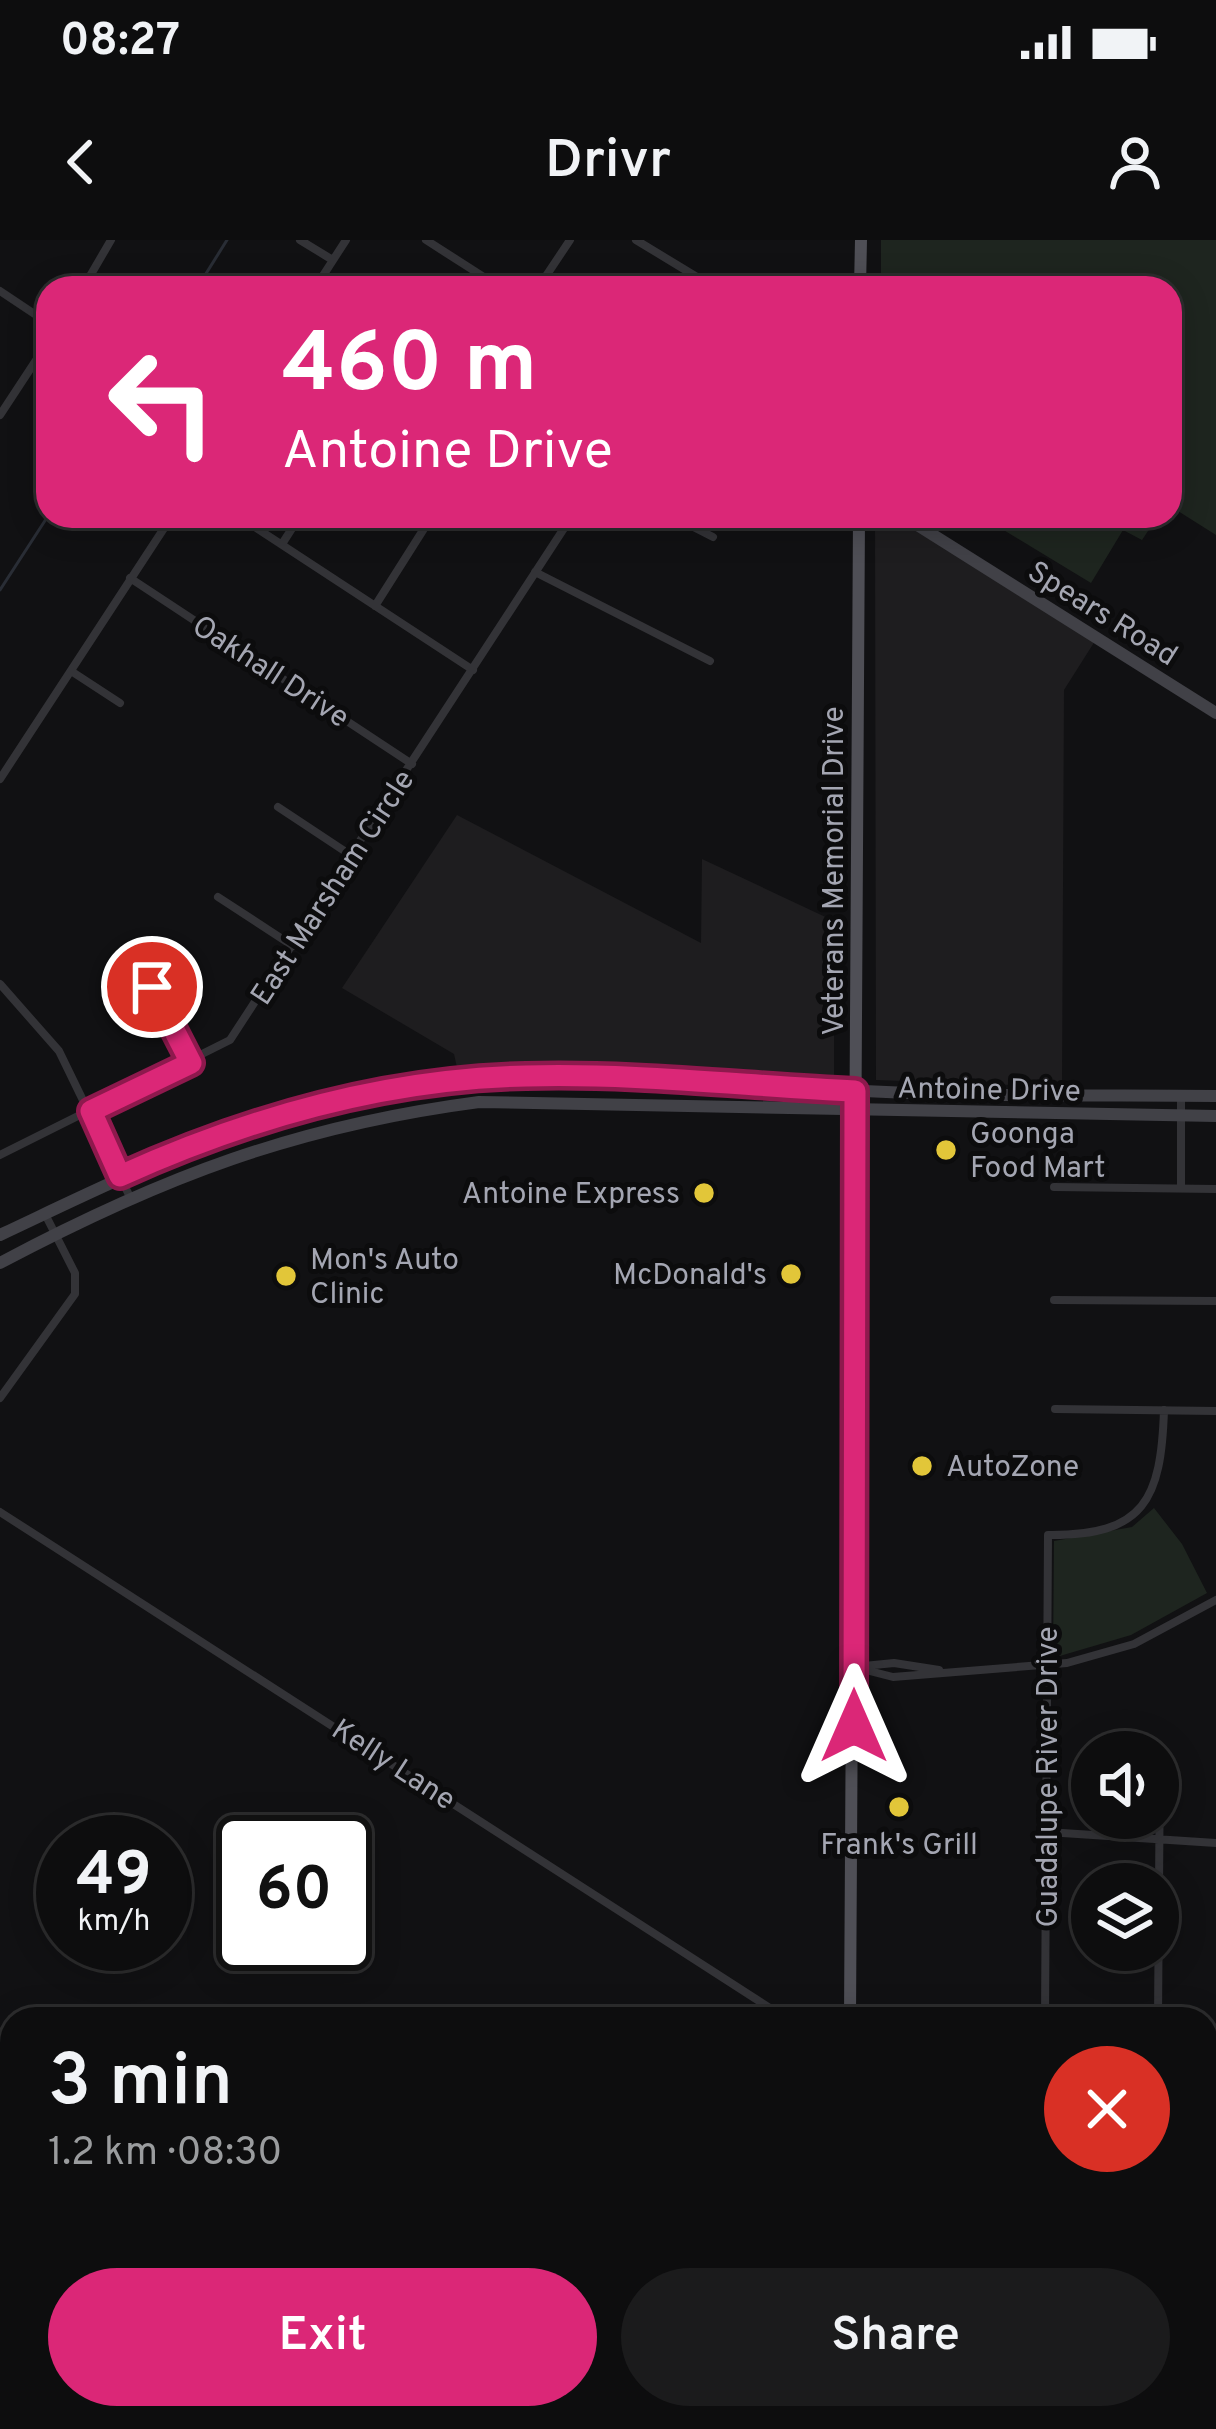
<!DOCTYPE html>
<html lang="en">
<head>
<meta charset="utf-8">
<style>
  :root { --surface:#0d0d0e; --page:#1b1b1c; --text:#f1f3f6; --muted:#9a9c9e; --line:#2d2d2e; --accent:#db2777 }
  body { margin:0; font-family:Overpass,sans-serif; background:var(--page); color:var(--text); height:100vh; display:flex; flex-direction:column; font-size:45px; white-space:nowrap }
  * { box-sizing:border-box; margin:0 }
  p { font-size:39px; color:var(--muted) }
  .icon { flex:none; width:66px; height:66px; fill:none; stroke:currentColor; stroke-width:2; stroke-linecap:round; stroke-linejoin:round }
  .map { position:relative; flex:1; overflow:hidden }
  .details { position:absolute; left:0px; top:1767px; width:1218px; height:423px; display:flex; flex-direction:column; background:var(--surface); border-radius:36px 36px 0 0; box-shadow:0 6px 30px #0003,0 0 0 3px var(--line) }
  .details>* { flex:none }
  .hud { position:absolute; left:36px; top:36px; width:1146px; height:252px; border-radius:36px; box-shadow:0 6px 30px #0003,0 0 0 3px var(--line); background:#db2777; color:#fff; overflow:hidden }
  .controls { position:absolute; left:1071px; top:1491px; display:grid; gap:24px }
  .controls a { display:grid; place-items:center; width:108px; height:108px; border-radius:50%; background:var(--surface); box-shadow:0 6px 30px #0003,0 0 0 3px var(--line); font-size:60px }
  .speed { position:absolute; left:36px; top:1575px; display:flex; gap:24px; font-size:60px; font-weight:700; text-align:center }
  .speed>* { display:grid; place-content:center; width:156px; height:156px; border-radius:50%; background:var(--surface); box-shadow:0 6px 30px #0003,0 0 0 3px var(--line); line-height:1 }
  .speed small { font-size:30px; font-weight:400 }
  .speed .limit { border:6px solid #111; border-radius:18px; background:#fff; color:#111 }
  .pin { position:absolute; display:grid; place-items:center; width:102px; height:102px; color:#fff; margin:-51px; border:6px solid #fff; border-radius:50%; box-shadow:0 3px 12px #0007 }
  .me { position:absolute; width:132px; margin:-66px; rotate:0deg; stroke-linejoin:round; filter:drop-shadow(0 0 9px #0008) }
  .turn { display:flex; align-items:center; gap:42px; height:252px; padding:0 48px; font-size:54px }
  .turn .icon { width:156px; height:156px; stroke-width:2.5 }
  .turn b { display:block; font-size:84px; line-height:102px }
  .round { display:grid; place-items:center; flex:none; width:126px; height:126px; border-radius:63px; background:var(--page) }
  .headline { display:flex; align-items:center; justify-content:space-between; height:204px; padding:0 48px }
  h1 { font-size:72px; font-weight:600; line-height:90px }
  .button { display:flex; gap:24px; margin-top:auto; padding:24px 48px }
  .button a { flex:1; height:138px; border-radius:72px; background:var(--accent); color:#fff; font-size:48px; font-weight:600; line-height:138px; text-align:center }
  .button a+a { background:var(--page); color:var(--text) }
  .status { display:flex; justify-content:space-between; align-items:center; height:84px; padding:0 60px; background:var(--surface); direction:ltr }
  .status svg { height:33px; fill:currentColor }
  header { display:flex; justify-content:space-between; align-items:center; height:156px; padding:0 48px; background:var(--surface); font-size:54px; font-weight:600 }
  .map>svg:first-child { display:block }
</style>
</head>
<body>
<div class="status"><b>08:27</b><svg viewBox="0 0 49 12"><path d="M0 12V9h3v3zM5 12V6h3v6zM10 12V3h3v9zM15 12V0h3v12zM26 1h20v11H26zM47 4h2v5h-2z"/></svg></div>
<header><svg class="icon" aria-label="back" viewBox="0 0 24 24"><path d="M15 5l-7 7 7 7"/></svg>Drivr<svg class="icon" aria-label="person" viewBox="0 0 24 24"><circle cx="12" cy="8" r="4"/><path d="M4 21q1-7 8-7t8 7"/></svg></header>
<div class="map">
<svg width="1216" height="2189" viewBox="0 0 1216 2189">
  <rect width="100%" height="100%" fill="#111113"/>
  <path fill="#1e1d1f" d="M875,276H895L1095,401L1064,450L1062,847L876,840Z
    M457,575L701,703L702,619L834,681V840L593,825L458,832L454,814L342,748Z"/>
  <path fill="#1e251f" d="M881,0H1216V295L1170,266V48H881Z
    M1002,276H1158L1142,300L1123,290L1091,343L997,286Z
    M1154,1268L1182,1304L1207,1353L1131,1395L1053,1418L1054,1301L1132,1287Z"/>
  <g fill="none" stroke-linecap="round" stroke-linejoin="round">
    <path stroke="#292d35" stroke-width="3" d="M197,48L227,0
      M0,350L48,276"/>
    <path stroke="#333337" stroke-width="8" d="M300,0L331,19
      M426,0L501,48
      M636,0L715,48
      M83,48L111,0
      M315,48L346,0
      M538,48L570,0
      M0,51L48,83
      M0,175L48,102
      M238,276L473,430
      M672,276L713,297
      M282,304L300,276
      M535,332L710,421
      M130,338L412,524
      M375,366L432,276
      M71,431L120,463
      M0,539L172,276
      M278,567L352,616
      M218,657L293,706
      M0,744L59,811L130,957
      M152,747L191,823
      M1181,854V948
      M0,915L230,800L572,276
      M1054,947L1216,949
      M1054,1060L1216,1061
      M0,1158L75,1054V1033L45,974
      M1055,1169L1216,1171
      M0,1272L787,1779
      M854,1427L893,1437L1067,1423L1134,1404L1216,1360
      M854,1427L894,1423L939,1430
      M1047,1592L1216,1603
      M1045,1779L1048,1295C1145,1296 1161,1259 1164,1170
      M1158,1779L1160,1517
      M1206,1787L1216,1788
      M1206,1899H1216
      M0,1963L12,1971
      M1206,2014L1216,2013
      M328,2178L345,2189
      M1026,2178L1043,2189
      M1156,2189V2178"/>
    <path stroke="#414147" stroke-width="12" d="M903,276L1216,473
      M0,995C117,940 227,884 354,856C515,821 681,842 843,850C968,857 1092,855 1216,856
      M0,1023C162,937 296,886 479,862L1216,876"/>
    <path stroke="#4f4f56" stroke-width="12" d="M860,48L861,0
      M850,1779L859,276
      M849,2189V2178"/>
  </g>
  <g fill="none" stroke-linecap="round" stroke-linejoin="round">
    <g stroke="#8e194d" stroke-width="30">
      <path id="route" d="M152,747L191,823L91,871L120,936C248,878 385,839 526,836C635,833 746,846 855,851L854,1486"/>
    </g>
    <use href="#route" stroke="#db2777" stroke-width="21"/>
  </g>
  <g fill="#e2c639" stroke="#0c0c0d" stroke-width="4.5">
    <circle cx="946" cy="910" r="12"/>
    <circle cx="704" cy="953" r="12"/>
    <circle cx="791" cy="1034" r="12"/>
    <circle cx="286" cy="1036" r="12"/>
    <circle cx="922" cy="1226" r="12"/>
    <circle cx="899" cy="1567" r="12"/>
  </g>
  <g text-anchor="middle" stroke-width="10" stroke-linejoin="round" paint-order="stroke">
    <g font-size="30" fill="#a4a6b2" stroke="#0c0c0d">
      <text transform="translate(1103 373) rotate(32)" y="10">Spears Road</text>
      <text transform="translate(271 431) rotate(33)" y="10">Oakhall Drive</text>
      <text transform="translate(833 631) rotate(-90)" y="10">Veterans Memorial Drive</text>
      <text transform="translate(332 647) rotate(-57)" y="10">East Marsham Circle</text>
      <text transform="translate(989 849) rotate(1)" y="10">Antoine Drive</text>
      <text transform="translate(394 1524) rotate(33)" y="10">Kelly Lane</text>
      <text transform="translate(1047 1537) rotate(-90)" y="10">Guadalupe River Drive</text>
    </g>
    <g font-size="30" fill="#a4a6b2" stroke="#0c0c0d" text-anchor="start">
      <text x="970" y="903">Goonga<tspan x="970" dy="34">Food Mart</tspan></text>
      <text x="680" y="963" text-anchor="end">Antoine Express</text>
      <text x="310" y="1029">Mon's Auto<tspan x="310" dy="34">Clinic</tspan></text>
      <text x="767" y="1044" text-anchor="end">McDonald's</text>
      <text x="946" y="1236">AutoZone</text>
      <text x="899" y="1614" text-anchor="middle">Frank's Grill</text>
    </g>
  </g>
</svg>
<div class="controls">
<a><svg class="icon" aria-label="sound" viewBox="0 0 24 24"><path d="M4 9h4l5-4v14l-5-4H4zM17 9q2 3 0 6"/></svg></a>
<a><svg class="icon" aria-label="layers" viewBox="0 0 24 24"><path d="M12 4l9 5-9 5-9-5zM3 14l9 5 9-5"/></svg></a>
</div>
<div class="speed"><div>49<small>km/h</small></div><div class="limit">60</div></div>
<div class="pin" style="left:152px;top:747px;background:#d93025"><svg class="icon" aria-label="arrive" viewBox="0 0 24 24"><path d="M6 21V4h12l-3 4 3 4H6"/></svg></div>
<svg class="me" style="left:854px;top:1486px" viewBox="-20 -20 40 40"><path d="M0-17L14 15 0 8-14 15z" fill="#db2777" stroke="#fff" stroke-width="4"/></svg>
<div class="hud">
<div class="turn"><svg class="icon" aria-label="left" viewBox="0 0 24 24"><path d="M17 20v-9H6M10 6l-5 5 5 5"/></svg><div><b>460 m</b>Antoine Drive</div></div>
</div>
<section class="details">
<div class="headline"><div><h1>3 min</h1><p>1.2 km · 08:30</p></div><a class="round" style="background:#d93025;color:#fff"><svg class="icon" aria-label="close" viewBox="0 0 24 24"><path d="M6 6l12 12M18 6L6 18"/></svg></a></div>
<div class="button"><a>Exit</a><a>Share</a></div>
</section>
</div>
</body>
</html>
